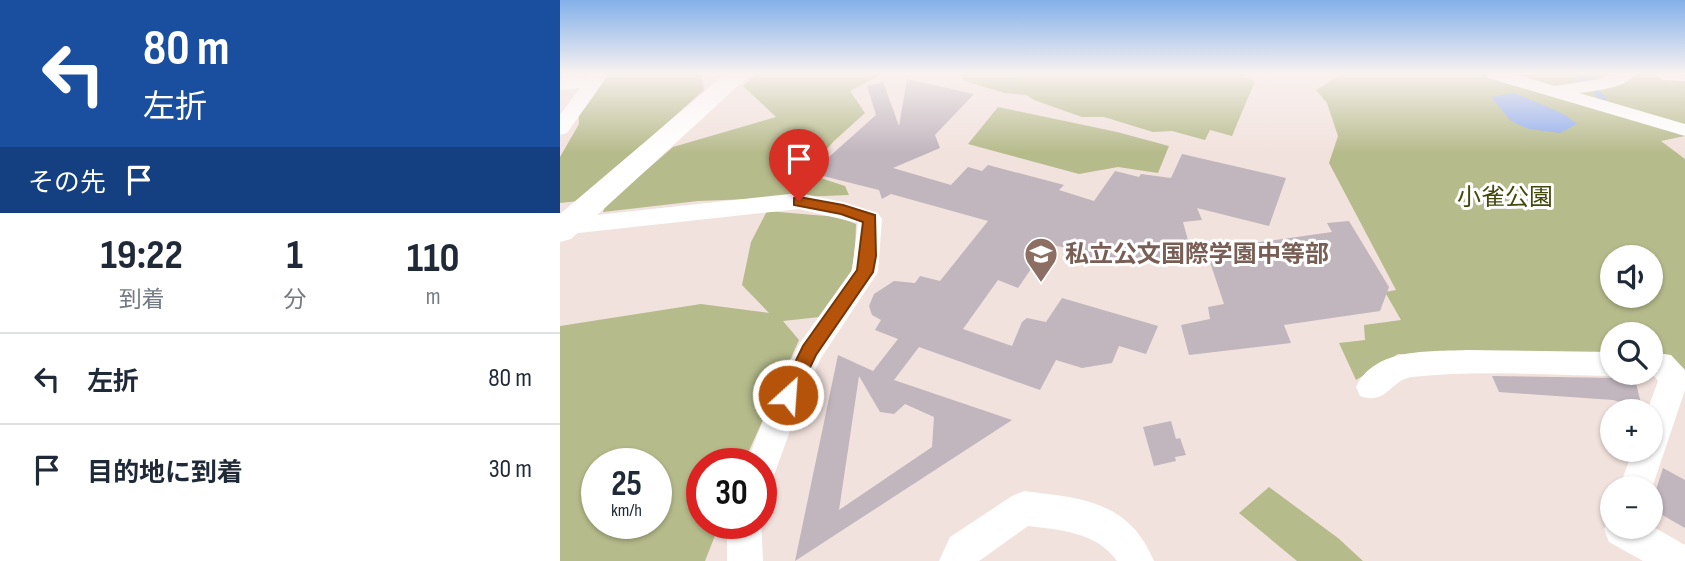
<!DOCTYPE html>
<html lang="ja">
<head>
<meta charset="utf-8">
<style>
  body { margin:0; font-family:"Sofia Sans Condensed","Noto Sans JP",sans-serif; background:#f2f2f3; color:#1f2937; height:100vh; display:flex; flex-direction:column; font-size:26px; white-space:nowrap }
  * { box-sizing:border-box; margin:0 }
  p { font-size:23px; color:#747a83 }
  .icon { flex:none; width:38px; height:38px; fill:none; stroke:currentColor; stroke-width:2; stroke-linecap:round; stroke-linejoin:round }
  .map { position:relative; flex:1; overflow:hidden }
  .panel { display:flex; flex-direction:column; background:#fff; width:560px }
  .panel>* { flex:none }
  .hud { background:#1a4fa0; color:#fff; overflow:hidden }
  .controls { position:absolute; left:1040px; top:245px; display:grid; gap:14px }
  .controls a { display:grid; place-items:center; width:63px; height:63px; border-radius:50%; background:#fff; box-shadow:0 2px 5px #0004; font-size:35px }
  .speed { position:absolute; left:21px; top:448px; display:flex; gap:14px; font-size:35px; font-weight:700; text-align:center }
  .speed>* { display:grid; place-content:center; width:91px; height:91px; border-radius:50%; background:#fff; box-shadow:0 2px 5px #0004; line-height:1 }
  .speed small { font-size:18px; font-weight:400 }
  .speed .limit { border:10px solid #d22; background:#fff; color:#111 }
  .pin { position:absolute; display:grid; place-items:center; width:60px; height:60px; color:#fff; margin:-72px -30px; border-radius:50% 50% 50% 0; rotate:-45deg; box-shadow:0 0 7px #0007 }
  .pin .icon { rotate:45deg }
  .me { position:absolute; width:77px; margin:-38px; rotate:26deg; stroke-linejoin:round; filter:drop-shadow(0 0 5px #0008) }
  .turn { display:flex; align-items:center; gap:24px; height:147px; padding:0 28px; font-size:32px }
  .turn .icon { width:91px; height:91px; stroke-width:2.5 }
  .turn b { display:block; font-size:49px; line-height:60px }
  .then { display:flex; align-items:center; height:66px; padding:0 28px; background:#0003; gap:14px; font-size:26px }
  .eta { display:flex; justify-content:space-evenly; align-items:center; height:119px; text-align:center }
  .eta b { font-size:42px; font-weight:700; line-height:49px }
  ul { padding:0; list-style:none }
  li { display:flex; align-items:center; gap:21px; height:91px; padding:0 28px; border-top:2px solid #e0e1e3 }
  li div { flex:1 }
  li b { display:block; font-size:26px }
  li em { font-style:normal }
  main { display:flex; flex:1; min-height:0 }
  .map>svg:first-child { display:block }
  .green { fill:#b6bb8b; fill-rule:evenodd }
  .water { fill:#8cabed }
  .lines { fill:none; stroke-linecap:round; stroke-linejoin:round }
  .stream { stroke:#8cabed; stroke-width:5 }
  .building { fill:#c1b5be; fill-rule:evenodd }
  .minor { fill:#fff; fill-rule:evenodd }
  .major { fill:#fff; fill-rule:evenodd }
  .route { fill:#b45309; stroke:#753606; stroke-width:2 }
  .labels { text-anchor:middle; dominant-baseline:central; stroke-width:6; stroke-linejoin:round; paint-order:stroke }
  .park-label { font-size:24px; fill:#44480b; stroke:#fff }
  .education-label { font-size:24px; font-weight:bold; fill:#785e54; stroke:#fff; text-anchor:start }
</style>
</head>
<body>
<main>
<section class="panel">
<div class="hud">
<div class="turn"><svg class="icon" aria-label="left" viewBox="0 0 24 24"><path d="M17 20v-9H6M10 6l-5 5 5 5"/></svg><div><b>80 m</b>左折</div></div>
<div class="then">その先<svg class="icon" aria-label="arrive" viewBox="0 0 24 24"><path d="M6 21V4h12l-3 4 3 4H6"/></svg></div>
</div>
<div class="eta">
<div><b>19:22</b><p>到着</p></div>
<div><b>1</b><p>分</p></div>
<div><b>110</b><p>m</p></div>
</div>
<ul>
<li><svg class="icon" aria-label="left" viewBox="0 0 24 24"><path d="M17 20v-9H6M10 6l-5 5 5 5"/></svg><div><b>左折</b></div><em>80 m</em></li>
<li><svg class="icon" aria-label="arrive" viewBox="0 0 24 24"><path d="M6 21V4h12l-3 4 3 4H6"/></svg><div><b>目的地に到着</b></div><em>30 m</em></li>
</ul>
</section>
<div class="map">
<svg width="1125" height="561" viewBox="0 0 1125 561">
  <rect width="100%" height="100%" fill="#f2e2dd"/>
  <path class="green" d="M45 74H141L144 90 19 201 0 203V157L19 124 18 102Z
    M196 74H322L290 91 305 113 274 141 245 173 285 186 289 195 138 201 43 212 45 206 113 147 216 117 183 86Z
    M401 74H686L684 77 695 81 672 136 650 130 645 140 612 131 593 132 544 117H522L474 100 466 95 445 93 404 81Z
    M781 74H1125V136L1101 141 1125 159V372L1090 365V334H1052V358L1035 354H838L796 380 779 343 805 340 804 325 841 320 825 292 836 290 769 163 778 136 767 103 756 90ZM1052 257H1090V296H1052Z
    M438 107 557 132 609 146 598 173 558 167 519 174 408 144Z
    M207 211 278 217 296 224C295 264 292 283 269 316L223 321 239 340 183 464H142V523H160L145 561H0V326L141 304 209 313 182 285 191 242ZM37 464H96V523H37Z
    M709 487 778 538 803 561H737L679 513Z"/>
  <path class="water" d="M955 93 1004 114 1017 124 1000 133 969 129 951 121 931 97Z"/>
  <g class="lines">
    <path class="stream" d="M1017 74 1044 99"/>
  </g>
  <path class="building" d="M347 79 414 94 375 135 380 148 333 168 391 185 408 167 422 171 428 165 504 185 499 190 534 201 555 171 579 177 581 174 611 178 622 154 726 178 709 226 637 208 642 220 623 222 632 255 521 266 519 251 488 244 458 288 438 280 403 329 452 346 462 322 467 318 486 322 502 298 598 326 586 354 559 346 552 363 522 368 496 360 480 390 359 347 334 380 452 420 235 561 278 355 313 371 338 339 315 330 321 320 312 315 309 306 314 294 334 281 355 283 360 276 380 281 428 221 331 194 322 199 319 190 251 173 316 115 307 86 323 82 339 126ZM299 376 320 412 334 414 345 404 374 417 372 447 279 510Z
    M789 221 829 287 820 311 724 325 731 343 629 355 621 325 650 319 648 307 664 304 649 259 690 253 686 244 772 232 767 223Z
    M932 376 1057 378 1076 383 1082 408 1053 400 939 392Z
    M611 421 616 439 620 438 626 455 615 457 616 461 594 466 583 427Z
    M1103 468 1125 480V528L1090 508Z"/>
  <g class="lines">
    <path class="minor" d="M30 74H49L7 133 0 135V115L20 88 0 90V78L29 77Z
      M926 74H955L995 86 1039 79 1051 74H1076C1063 89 1038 90 1019 93L1125 124V136L928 78Z
      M1094 74H1125V81L1103 80Z
      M239 193 283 202 318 213 322 219 318 272 261 358 243 395 213 478 201 483V464H186L213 395 240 343 292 270 298 223 239 209 0 235V219Z
      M906 350 1052 352V373H1062L1052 376C986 375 918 370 852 377 831 379 827 406 800 396L796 387C815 347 869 352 906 350Z
      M1090 352 1111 355 1125 370V390L1090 494V488H1059L1073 450H1090V411H1087L1098 381 1094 376 1080 373H1090Z
      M464 491C522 498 569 501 594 561H557C536 532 501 530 468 526L419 561H379L390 537 452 496Z
      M1052 514V527L1090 525 1125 545V561H1083L1049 542 1044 529Z
      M201 520 203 561H167V523H201Z"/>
    <path class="major" d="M165 74H191L11 239 0 242V214Z"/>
  </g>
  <linearGradient id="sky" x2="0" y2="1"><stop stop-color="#83b0ea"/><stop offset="0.48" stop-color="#f9f2f0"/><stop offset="1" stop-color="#f9f2f0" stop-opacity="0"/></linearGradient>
  <rect width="1125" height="153" fill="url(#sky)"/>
  <path class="route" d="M239 197 283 205 315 215 316 256 313 272 256 355 234 401 228 403 221 401 219 395 243 346 297 270 303 222 281 214 234 205V198Z"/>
  <defs>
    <symbol id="school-pin" viewBox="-11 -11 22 30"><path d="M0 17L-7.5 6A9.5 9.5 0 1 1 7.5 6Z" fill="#8d6e63" stroke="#fff"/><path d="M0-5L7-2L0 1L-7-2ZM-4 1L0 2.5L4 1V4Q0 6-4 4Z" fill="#fff"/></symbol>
  </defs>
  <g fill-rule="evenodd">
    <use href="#school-pin" x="462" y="235" width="38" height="52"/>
  </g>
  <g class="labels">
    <g class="park-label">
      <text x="945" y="197">小雀公園</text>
    </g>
    <g class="education-label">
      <text x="505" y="254">私立公文国際学園中等部</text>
    </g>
  </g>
</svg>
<div class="controls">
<a><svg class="icon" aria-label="sound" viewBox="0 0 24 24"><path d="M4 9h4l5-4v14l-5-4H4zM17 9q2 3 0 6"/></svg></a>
<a><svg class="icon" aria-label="search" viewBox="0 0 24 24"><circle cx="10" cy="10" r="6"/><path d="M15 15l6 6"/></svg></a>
<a>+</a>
<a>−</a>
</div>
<div class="speed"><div>25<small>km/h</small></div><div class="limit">30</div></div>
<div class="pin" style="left:239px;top:201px;background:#d93025"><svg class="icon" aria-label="arrive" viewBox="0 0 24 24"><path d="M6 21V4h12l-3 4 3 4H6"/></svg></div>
<svg class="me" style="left:228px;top:395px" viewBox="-20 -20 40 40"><circle r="17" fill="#b45309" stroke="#fff" stroke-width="3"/><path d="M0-11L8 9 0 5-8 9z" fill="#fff"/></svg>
</div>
</main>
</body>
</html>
